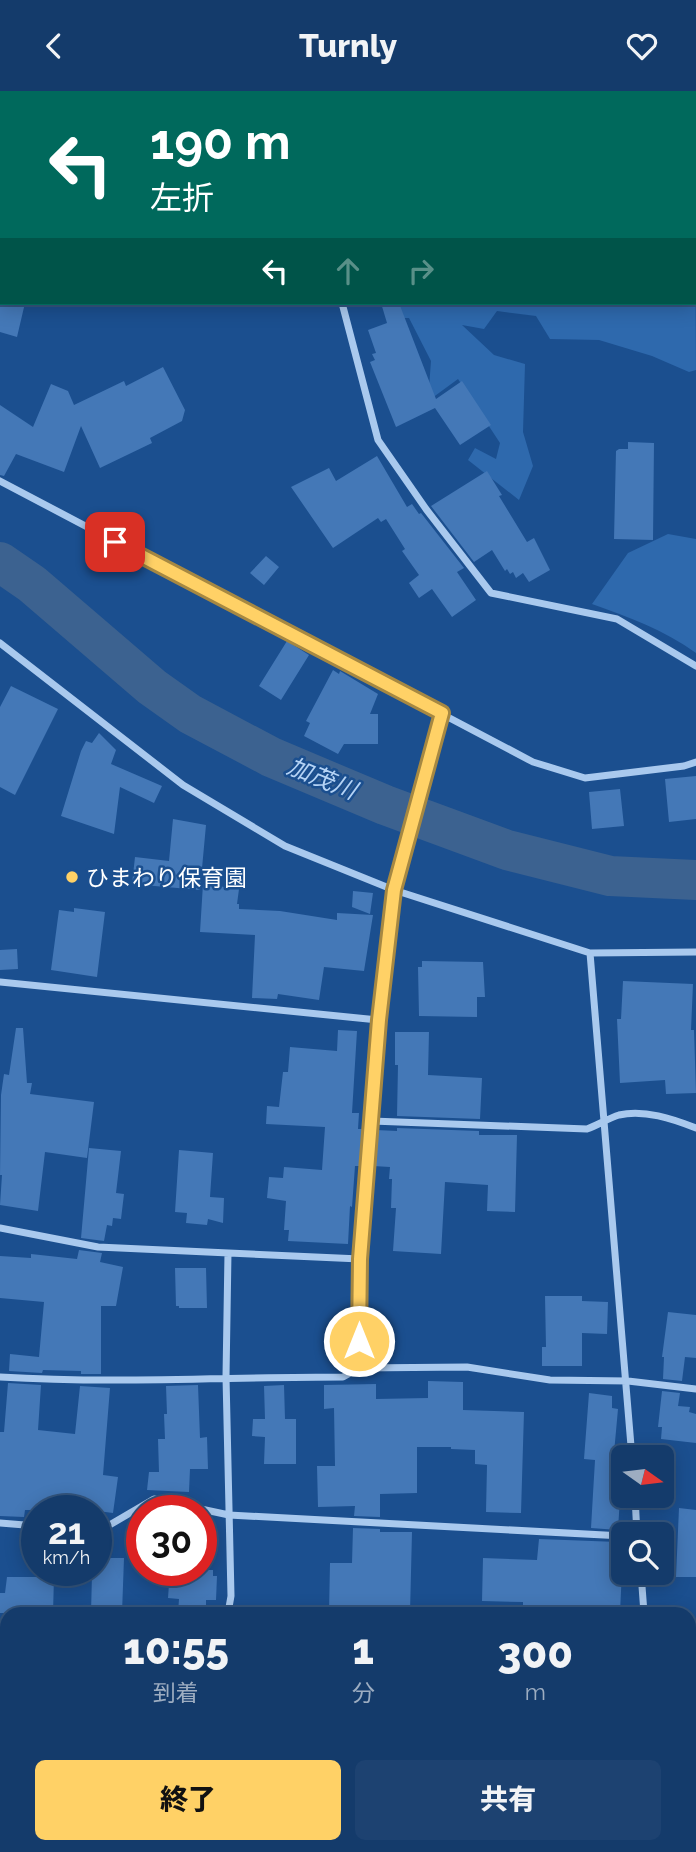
<!DOCTYPE html>
<html lang="ja">
<head>
<meta charset="utf-8">
<style>
  body { margin:0; font-family:Raleway,"Noto Sans JP",sans-serif; background:#1d4271; color:#f1f3f6; height:100vh; display:flex; flex-direction:column; font-size:26px; white-space:nowrap }
  * { box-sizing:border-box; margin:0 }
  p { font-size:23px; color:#9dadc1 }
  .icon { flex:none; width:38px; height:38px; fill:none; stroke:currentColor; stroke-width:2; stroke-linecap:round; stroke-linejoin:round }
  .map { position:relative; flex:1; overflow:hidden }
  .panel { position:absolute; left:0px; top:1516px; width:696px; height:247px; display:flex; flex-direction:column; background:#143b6b; border-radius:21px 21px 0 0; box-shadow:0 4px 18px #0003,0 0 0 2px #33557e }
  .panel>* { flex:none }
  .top-card { position:absolute; left:0px; top:0px; width:696px; height:214px; box-shadow:0 4px 18px #0003,0 0 0 2px #33557e; background:#00695c; color:#fff; overflow:hidden }
  .needle { width:46px; rotate:104deg }
  .tools { position:absolute; left:611px; top:1354px; display:grid; gap:14px }
  .tools a { display:grid; place-items:center; width:63px; height:63px; border-radius:10px; background:#143b6b; box-shadow:0 4px 18px #0003,0 0 0 2px #33557e; font-size:35px }
  .speed { position:absolute; left:21px; top:1404px; display:flex; gap:14px; font-size:35px; font-weight:700; text-align:center }
  .speed>* { display:grid; place-content:center; width:91px; height:91px; border-radius:50%; background:#143b6b; box-shadow:0 4px 18px #0003,0 0 0 2px #33557e; line-height:1 }
  .speed small { font-size:18px; font-weight:400 }
  .speed .limit { border:10px solid #d22; background:#fff; color:#111 }
  .pin { position:absolute; display:grid; place-items:center; width:60px; height:60px; color:#fff; margin:-30px; border-radius:14px; box-shadow:0 4px 10px #0006 }
  .me { position:absolute; width:77px; margin:-38px; rotate:0deg; stroke-linejoin:round; filter:drop-shadow(0 0 5px #0008) }
  .turn { display:flex; align-items:center; gap:24px; height:147px; padding:0 35px; font-size:32px }
  .turn .icon { width:91px; height:91px; stroke-width:2.5 }
  .turn b { display:block; font-size:49px; line-height:60px }
  .lanes { display:flex; align-items:center; height:66px; padding:0 35px; background:#0003; justify-content:center; gap:35px; direction:ltr }
  .lanes .off { opacity:.35 }
  .eta { display:flex; justify-content:space-evenly; align-items:center; height:119px; text-align:center }
  .eta b { font-size:42px; font-weight:800; line-height:49px }
  .primary-button { display:flex; gap:14px; margin-top:auto; padding:14px 35px }
  .primary-button a { flex:1; height:80px; border-radius:10px; background:#ffd166; color:#111; font-size:28px; font-weight:800; line-height:80px; text-align:center }
  .primary-button a+a { background:#1d4271; color:#f1f3f6 }
  header { display:flex; justify-content:space-between; align-items:center; height:91px; padding:0 35px; background:#143b6b; font-size:32px; font-weight:800 }
  .map>svg:first-child { display:block }
  .green { fill:#2e69ad }
  .lines { fill:none; stroke-linecap:round; stroke-linejoin:round }
  .river { stroke:#3c6290; stroke-width:40 }
  .building { fill:#4478b7 }
  .street { stroke:#a9c9ee; stroke-width:7 }
  .secondary { stroke:#d6e6fa; stroke-width:14 }
  .route-casing { stroke:#a68842; stroke-width:18 }
  .route { stroke:#ffd166; stroke-width:12 }
  .poi-dot { fill:#ffd166; stroke:#1b4f8f; stroke-width:2.5 }
  .labels { text-anchor:middle; dominant-baseline:central; stroke-width:5; stroke-linejoin:round; paint-order:stroke }
  .poi-label { font-size:23px; fill:#fff; stroke:#1b4f8f; text-anchor:start }
  .water-label { font-size:24px; font-style:italic; fill:#b5d3f5; stroke:#1b4f8f }
</style>
</head>
<body>
<header><svg class="icon" aria-label="back" viewBox="0 0 24 24"><path d="M15 5l-7 7 7 7"/></svg>Turnly<svg class="icon" aria-label="heart" viewBox="0 0 24 24"><path d="M12 20l-8-8c-3-5 5-10 8-4 3-6 11-1 8 4z"/></svg></header>
<div class="map">
<svg width="696" height="1761" viewBox="0 0 696 1761">
  <rect width="100%" height="100%" fill="#1b4f8f"/>
  <path class="green" d="M695 114 696 279 689 281 652 265 599 249 550 248 536 225 497 220 484 238 462 234 494 264 525 273 523 341 533 375 519 409 468 369 475 357 496 368 500 352 458 288 428 310 431 270 409 227H390L393 212H695Z
    M668 443 696 448V562C664 539 629 526 592 513L628 462Z"/>
  <g class="lines">
    <path class="river" d="M0 471 32 493 152 596 190 623 271 666 385 714 507 759 610 785 696 789"/>
  </g>
  <path class="building" d="M0 212H25L17 246 0 241Z
    M381 212H399L436 308 462 290 491 334 460 354 435 317 396 336 370 271 375 269 372 263 376 262 368 239 387 232Z
    M163 276 185 319 182 330 150 347 152 352 100 377 81 335 64 381 16 363 4 385 0 384V314L33 336 51 293 68 300 74 314 124 290 126 295Z
    M628 351 654 352 653 449 614 448 616 360 619 358H628Z
    M377 365 407 416 412 413 419 423 421 422 464 477 457 481 476 509 452 526 432 498 419 507 409 492 419 484 402 460 405 458 386 428 381 431 378 427 333 457 291 396 329 377 336 390Z
    M487 380 502 404 499 405 527 451 534 447 550 479 529 491 523 482 516 487 513 481 510 483 507 478 505 480 492 459 474 471 431 415Z
    M266 465 279 476 264 494 250 482Z
    M287 550 309 564 281 609 259 595Z
    M333 579 339 583 340 580 378 603 370 623H378V653H344L338 663 304 645 310 632 306 630Z
    M11 595 58 618 15 704 0 696V616Z
    M99 642 116 659 111 673 162 695 154 712 120 696 114 743 61 725 81 660 86 650 92 652Z
    M696 685V728L669 731 665 688Z
    M620 698 624 735 592 738 589 701Z
    M173 728 206 734 200 799 132 793 135 766 169 770Z
    M203 793 239 798 237 813H239V818L280 820 337 829V822L373 824 364 880 324 876 319 909 278 903 277 908 252 907 255 844 200 841Z
    M353 800 373 802 370 823 352 816Z
    M74 817 105 821 97 886 51 879 59 819 74 821Z
    M17 858 18 878 0 879V859Z
    M422 870 483 871 485 906H477V926L419 925 418 876H422Z
    M623 890 693 893 691 939H694L696 1002 666 1003 665 989 620 992 617 928H621Z
    M16 937H23L27 992H32L30 1003 94 1011 87 1067 45 1061 38 1120 0 1114 2 1084H0L1 1004 4 983 9 984Z
    M338 939 357 940 352 1022H359L358 1038H364L361 1075H355L352 1116 350 1115 348 1153 288 1150 289 1139H284L286 1110 267 1107 269 1086 283 1087 284 1076 322 1079 325 1036 266 1033 267 1015 279 1016 283 981H288L290 956 337 960Z
    M395 941H429L428 984 482 987 480 1028 397 1025 398 974H395Z
    M397 1037 479 1040V1044H517L515 1121 487 1120 488 1094 445 1091 441 1163 393 1160 396 1117H391L392 1088H389L390 1076 373 1075 376 1039 397 1040Z
    M89 1057 121 1060 116 1102 124 1103 121 1128 113 1127 112 1135 107 1134 104 1150 81 1147Z
    M179 1059 213 1062 210 1106 224 1107 223 1132 208 1128 207 1134 186 1132 187 1122 175 1121Z
    M79 1159 102 1162 100 1171 123 1176 116 1215H101V1283H81V1280L43 1279 42 1282 9 1280 10 1263 39 1266 44 1211 0 1207V1165L31 1167V1163L77 1168Z
    M175 1177H206L207 1217H179V1215H176Z
    M545 1205H582V1210L608 1211 607 1243 582 1242V1275H542V1256H546Z
    M668 1221 696 1224V1267L685 1266 682 1290 663 1288 664 1266H662Z
    M428 1290 463 1291V1319L524 1321 521 1422 486 1421 487 1374 475 1373V1359L451 1358V1356H417V1402L380 1403V1426L354 1425 355 1415 318 1416 317 1375H335L334 1317 324 1318V1294L376 1293V1308L428 1307Z
    M8 1292 41 1294 38 1339 75 1343 80 1295 110 1297 103 1384 118 1386 113 1422 59 1415V1419H25L24 1426 0 1425V1341H4Z
    M198 1294 200 1347 207 1346 208 1378H190L189 1401 147 1399 149 1381H159L158 1348H165L164 1323H167L166 1295Z
    M284 1294 285 1328H296V1373H264L265 1346 252 1345 253 1328H265L264 1295Z
    M662 1300 680 1302 678 1315 690 1316 689 1321 696 1323V1352L661 1348 662 1336H658Z
    M589 1302 612 1305V1317L618 1318 613 1373 622 1374 618 1439 591 1437 595 1369 584 1368Z
    M679 1417 696 1419V1486H676Z
    M353 1437 380 1438V1441H412L410 1522H329L330 1472H352Z
    M539 1448 618 1451 617 1456 623 1457 620 1522H603V1517L564 1514V1522H523V1511L482 1510 483 1467 537 1469Z
    M96 1467H124L122 1522H91L92 1483 96 1484Z
    M170 1479H213V1485H217L216 1509H206V1522H178L179 1508 168 1507Z
    M7 1486H54L53 1522H0V1502H5Z"/>
  <g class="lines">
    <path class="street" d="M361 2V0
      M695 57 696 58
      M342 212 378 349 426 418 491 502 617 528 696 575
      M0 390 533 671 585 687 684 675 696 671
      M0 552 183 694 285 755 394 799 590 862 696 861
      M590 862 632 1367
      M0 891 378 929
      M372 1030 587 1038C598 1034 609 1027 619 1024 644 1018 673 1028 696 1037
      M0 1137 98 1156 360 1168
      M359 1277 360 1168 378 929 394 799 442 622
      M0 1286C114 1293 229 1286 343 1286L359 1277 467 1276 550 1289 628 1290 696 1298
      M635 1405 637 1444
      M0 1432 37 1435
      M96 1438 101 1439 154 1408 229 1424 623 1445
      M641 1482 644 1522
      M228 1522 231 1505 226 1286 228 1162
      M185 1761 186 1755
      M334 1761V1755
      M648 1761 649 1755"/>
    <path class="secondary" d="M0 1660 7 1661
      M690 1694H696"/>
  </g>
  <g class="lines">
    <defs>
      <path id="route" d="M115 451 442 622 394 799 379 929 360 1168 359 1250"/>
    </defs>
    <use href="#route" class="route-casing"/>
    <use href="#route" class="route"/>
  </g>
  <circle class="poi-dot" cx="72" cy="786" r="7"/>
  <g class="labels">
    <g class="poi-label">
      <text x="86" y="786">ひまわり保育園</text>
    </g>
    <g class="water-label">
      <text transform="translate(322 687) rotate(22)">加茂川</text>
    </g>
  </g>
</svg>
<div class="tools">
<a><svg class="needle" viewBox="-14 -14 28 28"><path d="M0-13l5 13h-10z" fill="#e53935"/><path d="M0 13l5-13h-10z" fill="#9dadc1"/></svg></a>
<a><svg class="icon" aria-label="search" viewBox="0 0 24 24"><circle cx="10" cy="10" r="6"/><path d="M15 15l6 6"/></svg></a>
</div>
<div class="speed"><div>21<small>km/h</small></div><div class="limit">30</div></div>
<div class="pin" style="left:115px;top:451px;background:#d93025"><svg class="icon" aria-label="arrive" viewBox="0 0 24 24"><path d="M6 21V4h12l-3 4 3 4H6"/></svg></div>
<svg class="me" style="left:359px;top:1250px" viewBox="-20 -20 40 40"><circle r="17" fill="#ffd166" stroke="#fff" stroke-width="3"/><path d="M0-11L8 9 0 5-8 9z" fill="#fff"/></svg>
<div class="top-card">
<div class="turn"><svg class="icon" aria-label="left" viewBox="0 0 24 24"><path d="M17 20v-9H6M10 6l-5 5 5 5"/></svg><div><b>190 m</b>左折</div></div>
<div class="lanes"><svg class="icon" aria-label="left" viewBox="0 0 24 24"><path d="M17 20v-9H6M10 6l-5 5 5 5"/></svg><svg class="icon off" aria-label="ahead" viewBox="0 0 24 24"><path d="M12 20V5M6 11l6-6 6 6"/></svg><svg class="icon off" aria-label="right" viewBox="0 0 24 24"><path d="M7 20v-9h11M14 6l5 5-5 5"/></svg></div>
</div>
<section class="panel">
<div class="eta">
<div><b>10:55</b><p>到着</p></div>
<div><b>1</b><p>分</p></div>
<div><b>300</b><p>m</p></div>
</div>
<div class="primary-button"><a>終了</a><a>共有</a></div>
</section>
</div>
</body>
</html>
